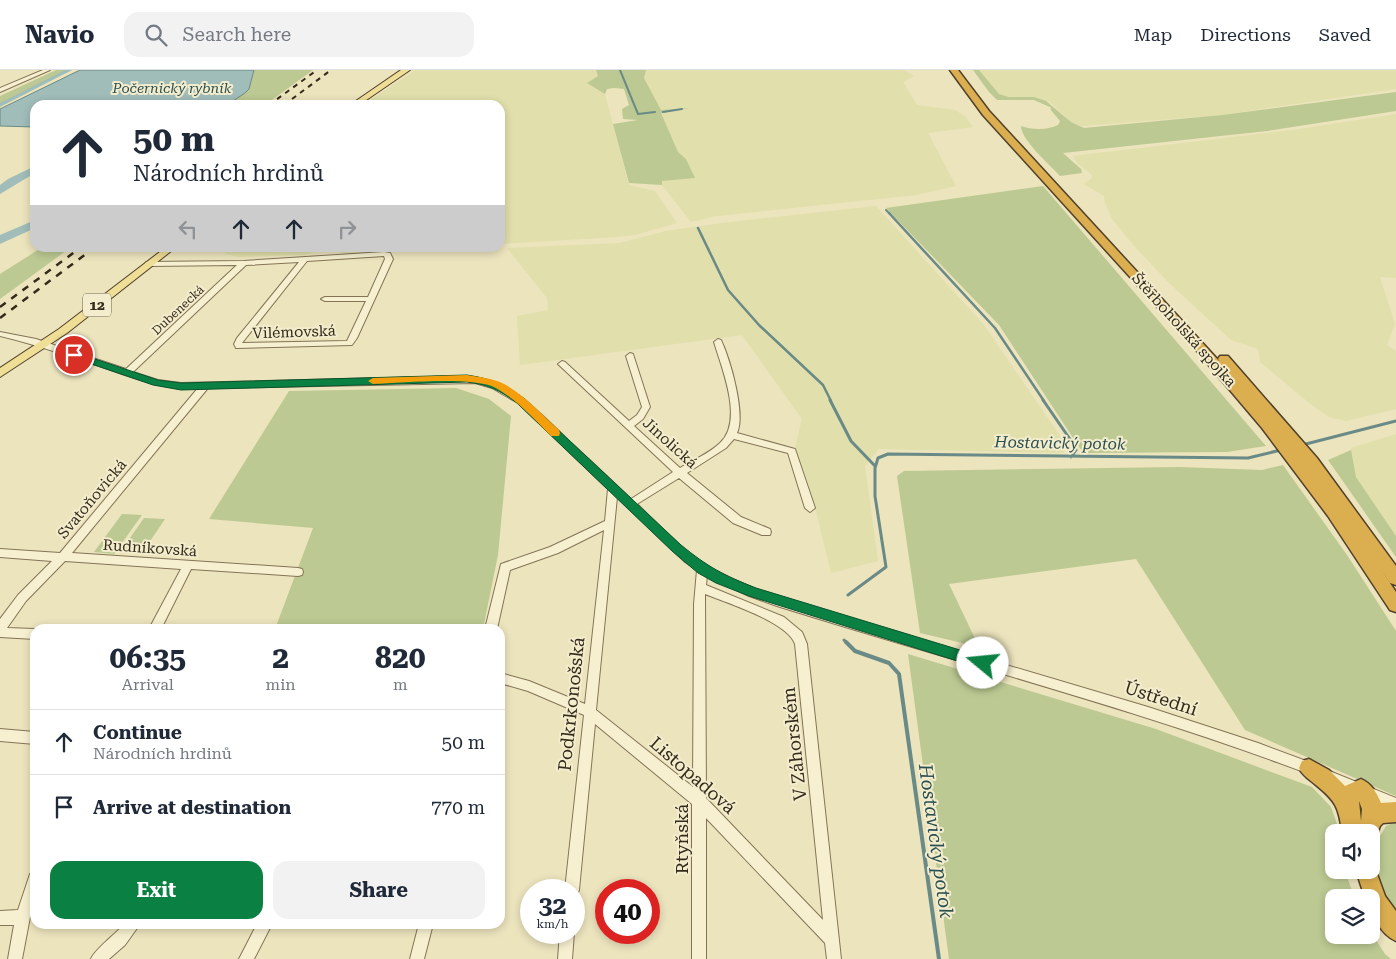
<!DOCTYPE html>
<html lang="en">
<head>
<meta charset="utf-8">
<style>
  body { margin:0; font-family:"Roboto Serif",serif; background:#f2f2f3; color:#1f2937; height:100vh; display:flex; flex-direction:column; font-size:19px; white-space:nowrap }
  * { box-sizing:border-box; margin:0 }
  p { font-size:16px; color:#747a83 }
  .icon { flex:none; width:28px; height:28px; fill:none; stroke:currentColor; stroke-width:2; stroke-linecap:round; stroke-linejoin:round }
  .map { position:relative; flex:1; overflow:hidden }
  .panel { position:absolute; left:30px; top:554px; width:475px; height:305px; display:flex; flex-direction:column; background:#fff; border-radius:15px; box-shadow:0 2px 8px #0003 }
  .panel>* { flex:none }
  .hud { position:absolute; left:30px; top:30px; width:475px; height:152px; border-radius:15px; box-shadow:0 2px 8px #0003; background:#fff; color:#1f2937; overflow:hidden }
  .controls { position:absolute; left:1325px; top:754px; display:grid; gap:10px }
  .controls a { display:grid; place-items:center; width:55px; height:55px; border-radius:10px; background:#fff; box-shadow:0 2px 8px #0003; font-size:25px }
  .speed { position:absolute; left:520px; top:809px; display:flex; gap:10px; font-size:25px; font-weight:700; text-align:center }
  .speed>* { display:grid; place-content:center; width:65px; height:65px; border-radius:50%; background:#fff; box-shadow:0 2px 8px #0003; line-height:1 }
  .speed small { font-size:12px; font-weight:400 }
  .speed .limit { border:8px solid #d22; background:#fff; color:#111 }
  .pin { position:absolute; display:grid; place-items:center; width:42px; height:42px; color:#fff; margin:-21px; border:2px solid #fff; border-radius:50%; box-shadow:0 1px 5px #0007 }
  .me { position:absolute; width:55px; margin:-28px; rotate:287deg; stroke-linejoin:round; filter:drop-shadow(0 0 4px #0008) }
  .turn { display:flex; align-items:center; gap:18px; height:105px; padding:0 20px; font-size:22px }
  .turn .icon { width:65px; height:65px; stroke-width:2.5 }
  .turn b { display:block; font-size:35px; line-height:42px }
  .lanes { display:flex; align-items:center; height:48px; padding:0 20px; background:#0003; justify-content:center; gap:25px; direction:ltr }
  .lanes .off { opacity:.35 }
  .eta { display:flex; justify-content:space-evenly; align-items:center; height:85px; text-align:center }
  .eta b { font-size:30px; font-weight:700; line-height:35px }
  .button { display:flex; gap:10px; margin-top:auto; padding:10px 20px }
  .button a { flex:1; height:58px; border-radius:15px; background:#0b8043; color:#fff; font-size:20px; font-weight:700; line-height:58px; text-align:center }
  .button a+a { background:#f2f2f3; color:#1f2937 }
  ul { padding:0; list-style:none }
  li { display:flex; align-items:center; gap:15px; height:65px; padding:0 20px; border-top:1px solid #e0e1e3 }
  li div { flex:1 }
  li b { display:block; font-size:19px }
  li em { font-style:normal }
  header { display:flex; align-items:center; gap:30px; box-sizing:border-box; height:70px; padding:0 25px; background:#fff; border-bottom:1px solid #e0e1e3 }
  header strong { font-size:24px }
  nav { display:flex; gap:28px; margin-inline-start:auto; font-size:18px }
  .search { width:350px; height:45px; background:#f2f2f3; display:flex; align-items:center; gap:12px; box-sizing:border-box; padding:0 18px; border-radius:15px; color:#747a83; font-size:19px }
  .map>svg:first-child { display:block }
  .farmland { fill:#e1dfab }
  .green { fill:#bcc992 }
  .water { fill:#a1bdb9; stroke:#698a86 }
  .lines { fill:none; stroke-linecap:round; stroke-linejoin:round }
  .stream-far3 { stroke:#698a86; stroke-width:2 }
  .stream-far2 { stroke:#698a86; stroke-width:2.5 }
  .stream-far1 { stroke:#698a86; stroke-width:3 }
  .stream { stroke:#698a86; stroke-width:4 }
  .canal { fill:#a1bdb9; fill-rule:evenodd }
  .river { fill:#a1bdb9; fill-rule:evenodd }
  .minor-casing { stroke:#837457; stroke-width:2 }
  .major-casing { stroke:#51412c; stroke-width:2 }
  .highway-casing { stroke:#51412c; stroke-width:3 }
  .minor { fill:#f7f0d0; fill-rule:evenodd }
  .major { fill:#efde95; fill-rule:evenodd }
  .highway { fill:#dbae4f; fill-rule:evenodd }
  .rail-far1 { stroke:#332a1b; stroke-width:2; stroke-dasharray:5 5; stroke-linecap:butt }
  .rail { stroke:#332a1b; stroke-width:2.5; stroke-dasharray:7 7; stroke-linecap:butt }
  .route { fill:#0b8043; stroke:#07532c }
  .slow { fill:#f59e0b }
  .labels { text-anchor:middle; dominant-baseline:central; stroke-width:4; stroke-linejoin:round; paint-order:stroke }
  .far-street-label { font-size:12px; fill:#332a1b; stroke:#f4edcd }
  .far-water-label { font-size:14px; font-style:italic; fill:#2b5052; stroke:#f4edcd }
  .shield { fill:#f4edcd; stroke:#6d6450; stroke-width:1 }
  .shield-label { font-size:14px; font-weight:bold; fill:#332a1b }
  .street-label { font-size:15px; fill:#332a1b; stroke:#f4edcd }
  .water-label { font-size:16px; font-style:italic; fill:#2b5052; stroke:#f4edcd }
  .near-street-label { font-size:18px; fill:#332a1b; stroke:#f4edcd }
  .near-water-label { font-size:19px; font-style:italic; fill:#2b5052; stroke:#f4edcd }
</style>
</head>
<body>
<header>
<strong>Navio</strong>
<div class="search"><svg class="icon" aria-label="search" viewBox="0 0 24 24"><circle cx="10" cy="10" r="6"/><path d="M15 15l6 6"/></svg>Search here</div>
<nav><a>Map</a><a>Directions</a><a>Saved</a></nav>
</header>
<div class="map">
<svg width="1396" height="889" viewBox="0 0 1396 889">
  <rect width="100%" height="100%" fill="#ece4bd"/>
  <path class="farmland" d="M415 0H596L598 6 587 13 605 24 629 115 655 121 677 153 635 165 617 167 500 174V35H363Z
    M646 0H904L914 6 903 12 917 35 955 40 966 47 973 57 928 63 956 116 916 125 717 146 691 152 662 115 661 111 694 108 686 89 678 82 662 46 661 42 678 39 661 41 644 8Z
    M979 0H1396V19L1222 45 1082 56 1071 52 1051 33 1034 27H1009L999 24Z
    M1396 44V208L1380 207 1395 254 1387 275 1396 281V339L1346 351 1329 347 1309 333 1260 292 1258 279 1231 270 1168 212 1136 178 1112 149 1105 133 1104 126 1084 114 1092 108V105L1077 93 1073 86 1299 59Z
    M876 136 984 255 1065 373 1064 383 879 379 865 396 878 491 831 503 817 445 795 377 802 349 742 265 520 295 517 246 548 240 547 228 507 178 620 173 666 161 722 153Z
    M221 178H468L380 181 346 184 328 178 305 185 238 187 226 184Z
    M1396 364V466L1356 407 1351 384V378Z"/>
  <path class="green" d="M56 0H72L0 34V26Z
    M254 0H313L265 35H227L245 23 251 13Z
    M596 0H646L644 8 661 40 690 38 661 43 678 82 686 89 695 108 662 111V115L629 113 613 54 638 50 623 49 622 39 629 35 624 19 614 18 607 19 605 24 587 13 598 6Z
    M973 0H979L999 24 1009 27H1034L1046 31 1071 52 1084 58 1222 45 1396 22V41L1267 61 1063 83 1081 99 1082 103 1060 106C1050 95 1021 70 1021 56 1032 60 1048 60 1058 55L1060 51 1050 39 1052 38 1034 30H997L989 22Z
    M1052 112H1055L1227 298 1278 356Z
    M1043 116 1266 376 1227 382 1083 383 999 255 886 138Z
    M41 178H70L0 229V204Z
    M456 318 489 329 511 346 498 485 483 559H275L313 458 209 449 289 321Z
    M1351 380 1356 407 1396 466V487L1328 390Z
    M1283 395 1347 485 1396 561V726L1245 660 1136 489 949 514 979 577 920 563 897 406 904 401 1179 397 1262 400Z
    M122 444 142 445 114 484 94 482Z
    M144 448 165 449 142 483 120 482Z
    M908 584 1156 659 1312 717 1331 737 1340 762H1334V800H1345L1354 827 1334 828V865H1371V862L1385 884 1391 889H949Z
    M1393 753H1396V850L1383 830 1372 797 1375 764 1380 766 1386 756Z"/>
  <path class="water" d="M80 0H254L249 19 245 23 227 35H35V57L0 56V39Z"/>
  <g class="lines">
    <path class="stream-far3" d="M620 0 638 44 655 42
      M663 42 682 39
      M886 140 890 144"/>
    <path class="stream-far2" d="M889 143 995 258 1044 331
      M698 158 728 220 759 255 823 315 831 331"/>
    <path class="stream-far1" d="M830 330 851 371 875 396
      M1043 330 1074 375 1076 380 1071 387
      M1302 375 1396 351
      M848 525 886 497 875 426V398L878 388 888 384 1248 388 1281 380
      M844 570 848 574"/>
    <path class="stream" d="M846 572 855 581 889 593 899 604 939 889"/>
    <path class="canal" d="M65 0H72L0 37V33Z"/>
    <path class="river" d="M35 96V103L0 124V115L8 109Z
      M35 150V158L0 174V165Z"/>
    <defs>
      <path id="minor" d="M43 0H50L0 22V18Z
        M384 182 390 183 393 189 357 268 352 275 236 278 234 274 237 268 299 192 246 195 133 302 158 310 181 313 467 306C511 310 539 342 569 371 590 390 610 409 631 429L673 402 558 294 562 291 565 292 629 351 637 345 642 337 626 286 630 283 633 284 650 337 643 349 634 356 680 398C693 390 710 383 720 373 744 351 722 299 714 272L718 269 721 270C730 289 746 344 737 363L795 379 815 438 810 442 805 438 788 383 734 369 726 378 687 403 741 447 770 459 771 462 770 465H762L733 453 679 408 637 434C656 452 674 472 694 487 719 505 748 516 777 527L1148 637 1258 673 1317 695 1318 699 1317 703 1312 705C1137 639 955 592 777 536L749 526 707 506 706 515 784 547 802 562 807 574 841 889H827L825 873 706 748V889H692V734L595 654 579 820 577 825 574 826V820H565L584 645 528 621 500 613V603L529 611 585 634 604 460 558 483 510 500 497 559H485L501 494 550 477 605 451 608 419 518 333 492 318 475 313 208 318 72 483 298 498 302 499 303 502 302 505 298 506 191 499 161 559H149L181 499 65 491 26 531 7 558 35 559V569L0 567V549L18 525 52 491 0 487V479L60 483 198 318C161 319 137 309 102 297 68 286 35 274 0 266V262L36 269 126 299 237 195 149 196 145 194 146 192 244 191ZM384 186 385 189 368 227H325L321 229 325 231H366L347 271 242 273 307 191ZM617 427 685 492 697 500 694 534 693 717 596 640ZM705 524C727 533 788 552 795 574L823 850 706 728Z
        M0 659 35 662V674L0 671Z
        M1327 700 1396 728V742L1322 710 1321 706 1322 702Z
        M35 802V831L30 847 22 889H8L14 855H0V841L18 840 30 804Z
        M124 854H140L125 875 109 889H91C95 879 116 864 124 854Z
        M257 854H272L254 889H239Z
        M419 854H433L424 889H410Z
        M574 861V862L572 889H558L560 862H574Z"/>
      <path id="major" d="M401 0H410L359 35H350Z
        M165 178H175L67 263 0 307V298L59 259Z"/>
      <path id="highway" d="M950 0H958L989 41 1220 292 1218 289 1220 286H1228L1317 388 1396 496V515L1390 513 1373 488 1396 522V542L1390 540 1328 446 1262 358 1190 273 983 45Z
        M1309 689 1329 700 1345 716 1361 709C1372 714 1376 722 1381 733L1396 732V752L1383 753 1380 756 1375 769 1371 771V762H1342C1339 738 1336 731 1316 715 1309 709 1303 706 1299 698L1302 691ZM1359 731 1362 739 1361 751Z
        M1371 792 1373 793 1385 826 1396 841V871C1380 864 1371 844 1371 828H1365L1356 800H1371Z"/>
    </defs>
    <use href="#minor" class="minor-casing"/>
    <use href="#major" class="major-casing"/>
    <use href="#highway" class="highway-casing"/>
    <use href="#minor" class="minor"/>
    <use href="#major" class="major"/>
    <use href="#highway" class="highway"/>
    <path class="rail-far1" d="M269 35 317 0
      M284 35 331 0"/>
    <path class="rail" d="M0 237 80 178
      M0 248 94 178"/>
  </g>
  <path class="route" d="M74 282 158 310 181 313 467 305C492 309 504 314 525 329L681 475C708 497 723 505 756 518L983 587 988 589 990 593 988 597 983 599 749 526 716 513 698 503 672 481 517 333C499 320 490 315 467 312L181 320 153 315 71 287 70 285Z"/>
  <path class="slow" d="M467 305C479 307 491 308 502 313 523 323 541 344 559 360L560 363 559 366H551C534 349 517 330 496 318 474 306 401 313 373 314L368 311 373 308Z"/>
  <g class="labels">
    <g class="far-street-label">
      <text transform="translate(178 240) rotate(-43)">Dubenecká</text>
    </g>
    <g class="far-water-label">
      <text x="172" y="18">Počernický rybník</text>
    </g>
    <rect class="shield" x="83" y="223.5" width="28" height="23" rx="4"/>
    <g class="shield-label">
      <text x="97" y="235">12</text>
    </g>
    <g class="street-label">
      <text transform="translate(1184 260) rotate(48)">Štěrboholská spojka</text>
      <text transform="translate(294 262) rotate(-2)">Vilémovská</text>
      <text transform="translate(670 373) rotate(42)">Jinolická</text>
      <text transform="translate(92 429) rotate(-50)">Svatoňovická</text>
      <text transform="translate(150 478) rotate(4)">Rudníkovská</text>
    </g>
    <g class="water-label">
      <text transform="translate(1060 373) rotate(1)">Hostavický potok</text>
    </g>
    <g class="near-street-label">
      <text transform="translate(1161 628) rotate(18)">Ústřední</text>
      <text transform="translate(571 634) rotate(-84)">Podkrkonošská</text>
      <text transform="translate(794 674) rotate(-96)">V Záhorském</text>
      <text transform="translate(693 705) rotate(41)">Listopadová</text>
      <text transform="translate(681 769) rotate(-90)">Rtyňská</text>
    </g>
    <g class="near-water-label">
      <text transform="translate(936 771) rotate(82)">Hostavický potok</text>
    </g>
  </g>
</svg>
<div class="controls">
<a><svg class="icon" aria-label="sound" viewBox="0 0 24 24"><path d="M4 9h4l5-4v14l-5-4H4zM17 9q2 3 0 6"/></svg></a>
<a><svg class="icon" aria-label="layers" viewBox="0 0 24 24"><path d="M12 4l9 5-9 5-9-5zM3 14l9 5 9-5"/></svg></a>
</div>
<div class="speed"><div>32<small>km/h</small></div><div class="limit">40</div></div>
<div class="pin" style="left:74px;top:285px;background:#d93025"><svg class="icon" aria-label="arrive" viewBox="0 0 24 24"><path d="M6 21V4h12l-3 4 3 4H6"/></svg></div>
<svg class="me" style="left:983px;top:593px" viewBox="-20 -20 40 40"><circle r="19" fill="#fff"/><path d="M0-13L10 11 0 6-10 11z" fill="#0b8043"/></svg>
<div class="hud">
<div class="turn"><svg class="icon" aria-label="ahead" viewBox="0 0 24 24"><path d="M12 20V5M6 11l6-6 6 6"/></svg><div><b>50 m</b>Národních hrdinů</div></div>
<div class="lanes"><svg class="icon off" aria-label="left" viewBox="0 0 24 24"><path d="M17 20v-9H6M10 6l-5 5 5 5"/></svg><svg class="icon" aria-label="ahead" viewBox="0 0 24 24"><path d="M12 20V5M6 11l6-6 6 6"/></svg><svg class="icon" aria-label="ahead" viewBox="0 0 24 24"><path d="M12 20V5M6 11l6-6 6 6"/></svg><svg class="icon off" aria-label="right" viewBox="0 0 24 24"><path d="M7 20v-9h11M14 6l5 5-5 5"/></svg></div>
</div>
<section class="panel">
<div class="eta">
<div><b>06:35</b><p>Arrival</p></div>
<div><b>2</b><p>min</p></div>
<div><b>820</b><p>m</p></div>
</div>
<ul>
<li><svg class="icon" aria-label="ahead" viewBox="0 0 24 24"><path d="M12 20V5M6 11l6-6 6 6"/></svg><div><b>Continue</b><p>Národních hrdinů</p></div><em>50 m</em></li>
<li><svg class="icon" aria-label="arrive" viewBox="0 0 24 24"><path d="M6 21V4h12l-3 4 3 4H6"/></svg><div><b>Arrive at destination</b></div><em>770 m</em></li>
</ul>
<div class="button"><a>Exit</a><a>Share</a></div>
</section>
</div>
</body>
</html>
